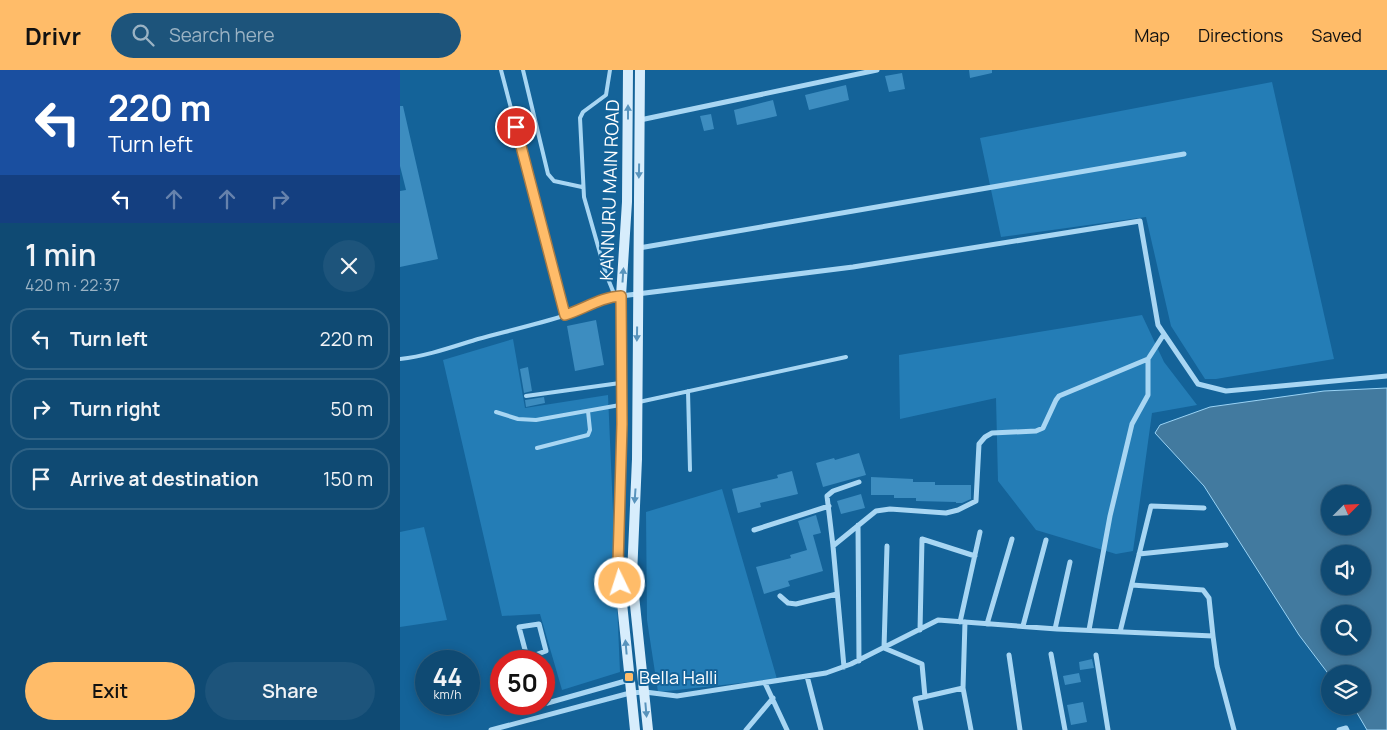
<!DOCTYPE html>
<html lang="en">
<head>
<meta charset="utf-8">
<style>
  body { margin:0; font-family:Manrope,sans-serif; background:#1d547b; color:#f1f3f6; height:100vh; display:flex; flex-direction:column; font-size:19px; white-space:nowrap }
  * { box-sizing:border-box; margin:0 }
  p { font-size:16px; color:#9bb3c4 }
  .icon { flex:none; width:28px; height:28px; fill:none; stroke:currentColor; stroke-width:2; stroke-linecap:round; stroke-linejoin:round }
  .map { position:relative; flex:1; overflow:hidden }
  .panel { display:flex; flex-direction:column; background:#0f4a73; width:400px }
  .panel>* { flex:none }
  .hud { background:#1a4fa0; color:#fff; overflow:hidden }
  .needle { width:32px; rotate:66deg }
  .tools { position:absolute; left:921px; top:415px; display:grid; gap:10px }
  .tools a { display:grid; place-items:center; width:50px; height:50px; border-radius:50%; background:#0f4a73; box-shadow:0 2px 12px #0003,0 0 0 1px #2f6285; font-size:25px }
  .speed { position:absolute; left:15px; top:580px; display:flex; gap:10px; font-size:25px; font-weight:700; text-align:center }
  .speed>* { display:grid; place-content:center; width:65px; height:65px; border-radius:50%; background:#0f4a73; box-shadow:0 2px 12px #0003,0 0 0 1px #2f6285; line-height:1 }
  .speed small { font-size:12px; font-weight:400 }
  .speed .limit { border:8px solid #d22; background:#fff; color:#111 }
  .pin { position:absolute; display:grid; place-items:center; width:42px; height:42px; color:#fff; margin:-21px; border:2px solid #fff; border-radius:50%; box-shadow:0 1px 5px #0007 }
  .me { position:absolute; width:55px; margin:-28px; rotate:356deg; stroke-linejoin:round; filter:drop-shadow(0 0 4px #0008) }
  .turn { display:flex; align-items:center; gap:18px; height:105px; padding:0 25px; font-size:22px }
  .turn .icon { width:65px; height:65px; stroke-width:2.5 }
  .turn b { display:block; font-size:35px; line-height:42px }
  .lanes { display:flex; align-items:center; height:48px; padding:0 25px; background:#0003; justify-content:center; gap:25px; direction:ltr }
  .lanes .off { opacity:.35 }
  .round { display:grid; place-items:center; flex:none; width:52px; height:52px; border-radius:26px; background:#1d547b }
  .summary { display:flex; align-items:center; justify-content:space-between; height:85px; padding:0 25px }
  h1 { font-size:30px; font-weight:600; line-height:38px }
  .primary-button { display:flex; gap:10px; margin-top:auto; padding:10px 25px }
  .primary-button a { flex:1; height:58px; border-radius:30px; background:#ffbc69; color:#111; font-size:20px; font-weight:600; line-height:58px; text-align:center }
  .primary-button a+a { background:#1d547b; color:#f1f3f6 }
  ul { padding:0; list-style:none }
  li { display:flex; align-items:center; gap:15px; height:62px; margin:0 10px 8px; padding:0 15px; border:2px solid #2f6285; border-radius:20px }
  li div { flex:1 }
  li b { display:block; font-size:19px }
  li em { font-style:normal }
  header { display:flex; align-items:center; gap:30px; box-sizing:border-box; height:70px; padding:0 25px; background:#ffbc69; color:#111 }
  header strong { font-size:24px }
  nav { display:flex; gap:28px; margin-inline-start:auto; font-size:18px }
  .search { width:350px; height:45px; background:#1d547b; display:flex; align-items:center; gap:12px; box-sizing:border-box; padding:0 18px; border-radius:28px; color:#9bb3c4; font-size:19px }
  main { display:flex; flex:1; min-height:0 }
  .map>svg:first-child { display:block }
  .green { fill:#247db6 }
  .water { fill:#427a9f; stroke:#9ad3f5; fill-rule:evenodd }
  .building { fill:#3d8dc0 }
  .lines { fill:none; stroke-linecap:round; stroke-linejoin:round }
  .service { stroke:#a8d6f3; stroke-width:4 }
  .minor { stroke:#a8d6f3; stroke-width:5 }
  .secondary { stroke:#d7edfc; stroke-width:10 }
  .oneway { fill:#5893bc }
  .route-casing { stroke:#a67a44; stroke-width:12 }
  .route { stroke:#ffbc69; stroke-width:9 }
  .poi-dot { fill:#ffbc69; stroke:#146399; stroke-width:2 }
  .labels { text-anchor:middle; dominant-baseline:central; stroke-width:4; stroke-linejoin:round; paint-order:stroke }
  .street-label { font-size:18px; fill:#fff; stroke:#146399 }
  .poi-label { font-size:18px; fill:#fff; stroke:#146399; text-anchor:start }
</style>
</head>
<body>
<header>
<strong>Drivr</strong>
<div class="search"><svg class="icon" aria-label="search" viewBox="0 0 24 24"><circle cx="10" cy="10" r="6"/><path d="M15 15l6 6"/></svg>Search here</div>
<nav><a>Map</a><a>Directions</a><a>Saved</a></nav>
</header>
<main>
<section class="panel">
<div class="hud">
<div class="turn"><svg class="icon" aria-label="left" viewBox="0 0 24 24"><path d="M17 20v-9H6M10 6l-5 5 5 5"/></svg><div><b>220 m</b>Turn left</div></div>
<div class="lanes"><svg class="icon" aria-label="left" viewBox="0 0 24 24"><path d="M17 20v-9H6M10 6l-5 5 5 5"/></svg><svg class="icon off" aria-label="ahead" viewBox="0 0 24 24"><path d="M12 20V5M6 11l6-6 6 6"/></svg><svg class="icon off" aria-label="ahead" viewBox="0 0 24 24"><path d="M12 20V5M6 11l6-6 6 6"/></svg><svg class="icon off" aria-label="right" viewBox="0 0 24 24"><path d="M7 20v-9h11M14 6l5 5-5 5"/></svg></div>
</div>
<div class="summary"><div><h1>1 min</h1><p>420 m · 22:37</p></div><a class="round"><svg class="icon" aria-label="close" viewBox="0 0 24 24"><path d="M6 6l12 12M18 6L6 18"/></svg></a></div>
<ul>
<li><svg class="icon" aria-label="left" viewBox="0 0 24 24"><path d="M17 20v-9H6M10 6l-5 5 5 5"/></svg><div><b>Turn left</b></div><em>220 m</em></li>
<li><svg class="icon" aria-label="right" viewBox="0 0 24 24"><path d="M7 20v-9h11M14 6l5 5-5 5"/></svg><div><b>Turn right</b></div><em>50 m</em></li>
<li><svg class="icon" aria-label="arrive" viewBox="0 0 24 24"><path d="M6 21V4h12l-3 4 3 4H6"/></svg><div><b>Arrive at destination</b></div><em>150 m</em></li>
</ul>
<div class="primary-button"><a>Exit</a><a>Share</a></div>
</section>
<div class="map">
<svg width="987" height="660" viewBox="0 0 987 660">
  <rect width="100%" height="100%" fill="#146399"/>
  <path class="green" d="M872 12 934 289 816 309H805L771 256 746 147 601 167 580 68Z
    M742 245 764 292 797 335 752 343 733 481 716 484 636 460 598 411 596 328 500 349 499 285Z
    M113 269 125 338 208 325 220 602 162 620 140 544 102 546 43 290Z
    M322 419 377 609 258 622 247 550 246 442Z
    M24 457 47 550 0 557V462Z"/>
  <path class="water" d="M987 318V660H967L953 636H962V604H930V606L899 565 804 416 755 363 760 355 810 337 924 321ZM930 424H962V456H930ZM930 484H962V516H930ZM930 544H962V576H930Z"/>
  <path class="building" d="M569 0H592V3L570 8Z
    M502 3 505 19 489 22 485 6Z
    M446 15 449 30 409 40 405 25Z
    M373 30 377 46 337 55 334 40Z
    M0 36H3L38 189 0 197V121L6 120 0 96Z
    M311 44 314 59 304 61 300 46Z
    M196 250 204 295 175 301 167 256Z
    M128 297 132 321 124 323 120 299Z
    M144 327 145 333 126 337 125 330Z
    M459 383 466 405 423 417 416 393 434 388 435 390Z
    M392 401 398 424 360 433 361 437 338 443 332 419 378 408 377 405Z
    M471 407 513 409V412H535V415H571V429L562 433H556V432L516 431V428H494V425H471Z
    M461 424 465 438 441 444 437 431Z
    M416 445 421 463 413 465 423 501 388 511 390 516 364 524 356 497 391 488 390 485 407 480 398 451Z
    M692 589 694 598 680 600 679 592Z
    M679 603 681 612 665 615 663 606Z
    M683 632 687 652 671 655 667 635Z"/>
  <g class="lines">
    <path class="service" d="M101 0 165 245
      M123 0 148 104 154 111 182 117
      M210 0 206 25 183 42 180 48 184 127 206 204 215 226
      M0 289C27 286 52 277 78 269 108 261 137 254 167 245 183 239 199 227 217 226
      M288 321 290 400
      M126 326 220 313
      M239 332 446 287
      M96 342 118 349 136 350 220 335
      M137 378 188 365 190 360 188 341"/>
    <path class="minor" d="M240 50 477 0
      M239 178 784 84
      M221 226 453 197 740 151 758 255 798 314 826 321 987 306
      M458 455 459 591
      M354 460 429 436
      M433 476 476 441 490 439 546 443 558 440 576 431 579 374 585 367 592 363 636 361 643 358 656 330 659 326 748 289
      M487 476 484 578 522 594 525 627
      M739 484 826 475
      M732 515 803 520 809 528 813 566
      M380 526 388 533 396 534 437 524
      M560 552 580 462
      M587 554 612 469
      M623 556 646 470
      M655 559 670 492
      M520 560 522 469 575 486
      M689 560 710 446 732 354 748 325V289L764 264
      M720 562 751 436 804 438
      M651 584 665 660
      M609 585 620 660
      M696 585 708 660
      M127 588 146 581 139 554 119 557 128 591
      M444 597 433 476 427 426 433 421 459 412
      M407 606 421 660
      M365 613 387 660
      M563 618 571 660
      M144 634 229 610
      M91 660 230 623 245 622 277 626 426 603 451 594 538 550 657 559 813 566 817 596 834 660
      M346 660 373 628
      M521 660 515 629 563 618 565 552
      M939 660 946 658 947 660"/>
    <path class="secondary" d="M228 0 227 132 221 226 222 354 218 494 235 660
      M240 0 237 389 232 506 248 660"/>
  </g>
  <defs><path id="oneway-solid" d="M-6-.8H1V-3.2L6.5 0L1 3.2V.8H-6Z" transform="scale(1.25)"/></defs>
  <g class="oneway">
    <use href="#oneway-solid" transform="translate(228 42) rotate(-90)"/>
    <use href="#oneway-solid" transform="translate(239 101) rotate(91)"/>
    <use href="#oneway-solid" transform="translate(223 205) rotate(-86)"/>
    <use href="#oneway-solid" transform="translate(237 264) rotate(91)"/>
    <use href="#oneway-solid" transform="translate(235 426) rotate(94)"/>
    <use href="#oneway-solid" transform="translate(226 577) rotate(-95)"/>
    <use href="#oneway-solid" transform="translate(246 640) rotate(85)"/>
  </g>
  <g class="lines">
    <defs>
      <path id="route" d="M116 57 165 245C184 239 201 227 221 226L222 354 218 494 220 513"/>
    </defs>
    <use href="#route" class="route-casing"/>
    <use href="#route" class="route"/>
  </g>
  <rect class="poi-dot" x="224" y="602" width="10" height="10" rx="2.5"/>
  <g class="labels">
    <g class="street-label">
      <text transform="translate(209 120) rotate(-88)">KANNURU MAIN ROAD</text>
    </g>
    <g class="poi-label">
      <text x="239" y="607">Bella Halli</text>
    </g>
  </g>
</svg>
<div class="tools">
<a><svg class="needle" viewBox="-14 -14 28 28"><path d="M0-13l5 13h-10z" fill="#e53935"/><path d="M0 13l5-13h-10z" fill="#9bb3c4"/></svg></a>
<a><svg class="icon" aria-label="sound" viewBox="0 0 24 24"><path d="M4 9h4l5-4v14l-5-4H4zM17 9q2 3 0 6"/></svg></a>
<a><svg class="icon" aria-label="search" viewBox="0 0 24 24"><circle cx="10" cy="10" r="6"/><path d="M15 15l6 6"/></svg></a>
<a><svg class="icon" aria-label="layers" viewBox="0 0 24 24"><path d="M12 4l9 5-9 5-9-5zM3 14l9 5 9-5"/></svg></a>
</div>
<div class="speed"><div>44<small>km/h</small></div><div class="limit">50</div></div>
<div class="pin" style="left:116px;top:57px;background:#d93025"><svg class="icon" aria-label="arrive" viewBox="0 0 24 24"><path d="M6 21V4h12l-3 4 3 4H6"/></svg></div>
<svg class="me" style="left:220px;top:513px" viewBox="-20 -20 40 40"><circle r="17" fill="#ffbc69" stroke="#fff" stroke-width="3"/><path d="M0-11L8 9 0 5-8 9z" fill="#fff"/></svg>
</div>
</main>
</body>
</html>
